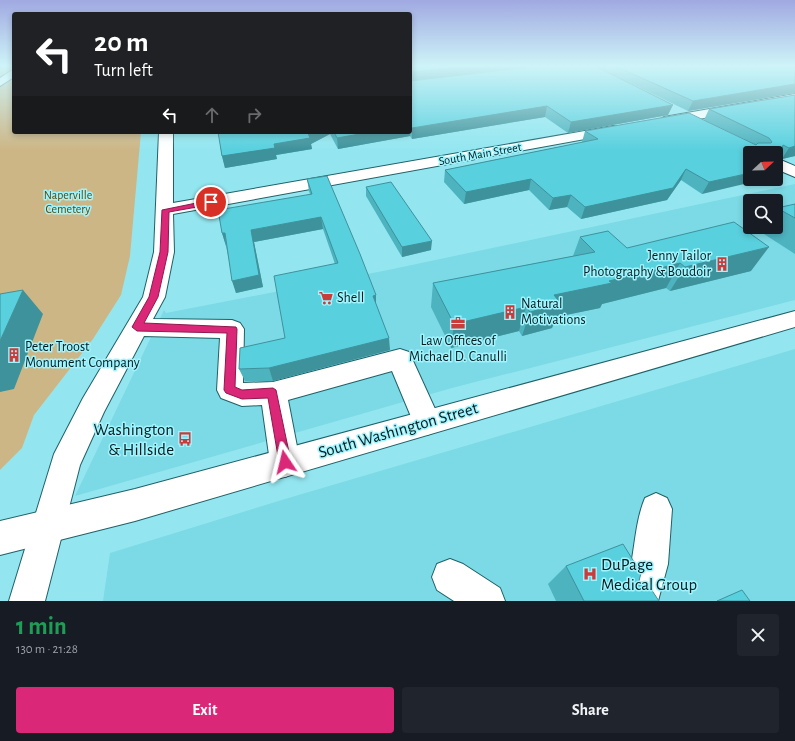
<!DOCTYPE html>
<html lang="en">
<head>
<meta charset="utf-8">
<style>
  body { margin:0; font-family:"Alegreya Sans",sans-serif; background:#20242c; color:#f1f3f6; height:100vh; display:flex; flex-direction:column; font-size:15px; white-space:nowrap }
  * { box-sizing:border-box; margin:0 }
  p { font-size:13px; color:#9ea1a6 }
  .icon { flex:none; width:22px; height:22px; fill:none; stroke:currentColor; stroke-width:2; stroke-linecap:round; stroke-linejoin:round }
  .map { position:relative; height:601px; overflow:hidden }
  .details { display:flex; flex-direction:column; background:#171b24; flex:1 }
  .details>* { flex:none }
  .banner { position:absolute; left:12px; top:12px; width:400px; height:122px; border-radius:4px; box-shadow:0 2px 6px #0003; background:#202124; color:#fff; overflow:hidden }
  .needle { width:26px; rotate:68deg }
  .fabs { position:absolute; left:743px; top:146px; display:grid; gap:8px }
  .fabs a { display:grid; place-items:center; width:40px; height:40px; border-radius:4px; background:#171b24; box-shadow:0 2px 6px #0003; font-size:20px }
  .pin { position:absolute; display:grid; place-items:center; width:34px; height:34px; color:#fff; margin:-17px; border:2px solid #fff; border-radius:50%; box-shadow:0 1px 4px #0007 }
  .me { position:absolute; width:44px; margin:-22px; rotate:350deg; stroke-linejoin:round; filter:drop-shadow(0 0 3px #0008) }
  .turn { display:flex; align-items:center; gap:14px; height:84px; padding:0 16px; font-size:18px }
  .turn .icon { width:52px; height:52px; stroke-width:2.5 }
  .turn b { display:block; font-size:28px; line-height:34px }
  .lanes { display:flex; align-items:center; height:38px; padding:0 16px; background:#0003; justify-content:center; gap:20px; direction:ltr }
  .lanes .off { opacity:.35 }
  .round { display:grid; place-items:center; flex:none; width:42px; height:42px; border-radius:4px; background:#20242c }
  .overview { display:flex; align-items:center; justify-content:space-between; height:68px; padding:0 16px }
  h1 { font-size:24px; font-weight:700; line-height:30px; color:#1e9e55 }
  .button { display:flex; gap:8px; margin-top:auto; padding:8px 16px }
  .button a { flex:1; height:46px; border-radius:4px; background:#db2777; color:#fff; font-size:16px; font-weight:700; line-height:46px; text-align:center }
  .button a+a { background:#20242c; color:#f1f3f6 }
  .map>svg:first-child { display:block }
  .built { fill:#7bdae5; fill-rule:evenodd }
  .green { fill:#cdb686 }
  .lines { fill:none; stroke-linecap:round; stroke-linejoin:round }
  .minor-casing { stroke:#1e6168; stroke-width:2 }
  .major-casing { stroke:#1e6168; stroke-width:2 }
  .minor { fill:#fff; fill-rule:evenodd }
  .major { fill:#fff; fill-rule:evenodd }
  .wall { fill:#4db3bf }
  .shaded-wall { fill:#3e929b }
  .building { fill:#59d0de; stroke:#3e929b }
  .route { fill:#db2777; stroke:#8e194d }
  .labels { text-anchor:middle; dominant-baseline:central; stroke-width:3; stroke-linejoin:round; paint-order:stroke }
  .far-street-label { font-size:12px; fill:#021c1f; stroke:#a0f4fe }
  .far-park-label { font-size:12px; fill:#5c4400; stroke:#a0f4fe }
  .poi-label { font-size:14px; fill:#021c1f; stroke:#a0f4fe; text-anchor:start }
  .near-poi-label { font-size:17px; fill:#021c1f; stroke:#a0f4fe; text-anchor:end }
  .near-street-label { font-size:17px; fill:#021c1f; stroke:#a0f4fe }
</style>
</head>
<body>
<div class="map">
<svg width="795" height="601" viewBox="0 0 795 601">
  <rect width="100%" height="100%" fill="#93e6f0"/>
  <path class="built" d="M795 184V300L452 388 75 496 164 310 166 313 388 270ZM750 201H776V227H750Z
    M795 349V601H103L110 553 285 499Z"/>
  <path class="green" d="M0 66H14V132H141L130 256 121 295 93 339 34 415 22 448 0 470Z"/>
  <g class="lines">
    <defs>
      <path id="minor" d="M14 69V77L0 86V78Z
        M795 94V102L664 125 657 121 664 117Z
        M613 126 618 127 620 130 618 133 173 214 174 252 165 297 153 319 232 320 240 323 244 329 243 383 273 382 400 349 409 352 441 422 437 431 427 435 417 431 392 371 288 400 300 462 296 472 285 477 274 472 270 462 262 405 242 406 221 398 217 390 220 338 144 336 104 412 80 465 45 601H9L54 454 83 398 143 297 154 252 159 132H173V203Z
        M776 158 795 166V177L776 169Z
        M656 493 667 498 672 509 668 564 658 601H613L618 588 627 583C635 555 634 524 645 498Z
        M450 559 463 564 500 588 505 601H454L437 590 432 577 437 564Z"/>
      <path id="major" d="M795 311V327L135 521 0 555V521L135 489Z"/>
    </defs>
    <use href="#minor" class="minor-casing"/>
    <use href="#major" class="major-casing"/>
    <use href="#minor" class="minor"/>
    <use href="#major" class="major"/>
  </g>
  <path class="wall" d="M410 66H795V93L688 111 626 81 668 115 568 133 545 117 412 139 410 136 338 149 330 134 311 144 312 149 276 155 277 159 225 168 222 156 218 132H410Z
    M795 95V156L782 159 777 157 776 158V153L702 194 681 180 667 200 581 219 567 207 549 210 529 190 464 204 444 182 445 170 583 142H582L585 131 744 139 704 120 709 109Z
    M307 179 376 295V304L390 350 273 381H245L239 369 285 338 335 264 323 229 254 242 263 287 236 293 226 246 222 233 310 194 309 191Z
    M366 187 431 250 402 257 366 196Z
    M795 204V254L761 232 764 227H776V210L777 208Z
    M580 237 627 248 751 271 670 291 666 288 602 304 600 308 556 317 552 328 522 336 519 331 451 348 431 307 433 283 573 256Z
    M566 566 638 585 659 601H556L548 584Z"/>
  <path class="shaded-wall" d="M467 66H542L410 81V72Z
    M795 84V93L688 111 693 101Z
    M673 105 668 115 568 133 571 122Z
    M547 106 545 117 412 139V128Z
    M311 132H330V134L311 144 312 149 276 155 277 159 225 168 222 156 274 144Z
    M371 132H410V136L338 149 337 138Z
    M795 146V156L782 159 789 148Z
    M782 149 776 158V153H763Z
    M686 169 681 180 667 200 581 219 585 207Z
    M750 173V179H765L702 194 709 182Z
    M531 179 529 190 464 204 466 192Z
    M571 195 567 207 549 210 553 198Z
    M321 217 323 229 254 242 263 287 236 293 232 281 251 230Z
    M222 233H225L226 246Z
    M432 241 431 250 402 257V247Z
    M769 247 751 271 670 291 685 267Z
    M680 263 666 288 602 304 600 308 556 317 552 328 522 336 530 312 554 295 609 281Z
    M23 290 43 314 14 389 0 392V341Z
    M376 295V308L373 296Z
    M526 307 519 331 451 348 454 324Z
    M389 338 390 350 273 381 269 368Z"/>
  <path class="building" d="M410 66H467L410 72Z
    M539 66H595L673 105 571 122 547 106 412 128 410 126V81Z
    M615 66H795V84L693 101Z
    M795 95V146L789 148 783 145 782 149 763 153H750V173L709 182 686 169 673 188 585 207 571 195 553 198 531 179 466 192 445 170 598 139 585 131 689 113 756 145 758 143H771L772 142 769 138 709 109Z
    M218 132H311L308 133 310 138 274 144 275 148 222 156Z
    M334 132H371L337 138Z
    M327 176 360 254 376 295 373 296 389 338 269 368 239 369 240 348 285 338 274 276 338 263 321 217 251 230 259 275 232 281 225 233H222L218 210 312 194 307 179Z
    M391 182 432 241 402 247 366 187Z
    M795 204V218L777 208Z
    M734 222 769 247 685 267 680 263 609 281 612 283 554 295 561 304 530 312 526 307 454 324 433 283 595 252 580 237 608 231 627 248Z
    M23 290 0 341V294Z
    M623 544 641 573 638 585 649 586 659 601H584L566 566Z
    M742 590 750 601H717Z"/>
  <linearGradient id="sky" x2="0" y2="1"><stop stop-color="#a0a9e1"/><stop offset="0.44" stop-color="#cef4f8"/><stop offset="1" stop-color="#cef4f8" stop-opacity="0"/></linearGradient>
  <rect width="795" height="150" fill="url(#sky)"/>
  <path class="route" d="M211 200 214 201V204L169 212 168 252 158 297 144 323 236 327 237 329 235 387 242 390 273 388 276 390 291 462 289 466 285 468 281 466 279 462 268 398 242 399 226 393 224 390 227 333 137 331 132 327 149 297 160 252 162 210Z"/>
  <defs>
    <symbol id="building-bare" viewBox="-9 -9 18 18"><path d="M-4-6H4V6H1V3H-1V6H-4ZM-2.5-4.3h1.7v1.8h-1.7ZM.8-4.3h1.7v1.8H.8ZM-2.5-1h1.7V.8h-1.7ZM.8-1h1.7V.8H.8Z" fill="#ca3c3a" stroke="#a0f4fe" stroke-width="2.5" paint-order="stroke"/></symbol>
    <symbol id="supermarket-bare" viewBox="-9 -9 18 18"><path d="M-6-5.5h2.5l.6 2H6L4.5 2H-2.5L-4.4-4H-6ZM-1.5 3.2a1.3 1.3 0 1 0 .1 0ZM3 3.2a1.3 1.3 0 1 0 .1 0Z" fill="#ca3c3a" stroke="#a0f4fe" stroke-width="2.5" paint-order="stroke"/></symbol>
    <symbol id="office-bare" viewBox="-9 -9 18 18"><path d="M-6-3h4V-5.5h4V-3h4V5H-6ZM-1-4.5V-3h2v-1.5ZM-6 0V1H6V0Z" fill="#ca3c3a" stroke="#a0f4fe" stroke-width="2.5" paint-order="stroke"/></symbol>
    <symbol id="bus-bare" viewBox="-9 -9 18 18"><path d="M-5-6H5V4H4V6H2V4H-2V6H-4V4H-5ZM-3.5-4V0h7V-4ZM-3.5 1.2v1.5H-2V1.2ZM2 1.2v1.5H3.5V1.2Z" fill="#ca3c3a" stroke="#a0f4fe" stroke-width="2.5" paint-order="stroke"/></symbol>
    <symbol id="hospital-bare" viewBox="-9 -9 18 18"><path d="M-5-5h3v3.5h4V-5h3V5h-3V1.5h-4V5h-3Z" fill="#ca3c3a" stroke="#a0f4fe" stroke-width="2.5" paint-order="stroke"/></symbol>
  </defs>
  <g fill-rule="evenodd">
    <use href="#building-bare" x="712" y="254" width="20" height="20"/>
    <use href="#supermarket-bare" x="316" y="288" width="20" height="20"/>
    <use href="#building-bare" x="500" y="302" width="20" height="20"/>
    <use href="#office-bare" x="448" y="313" width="20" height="20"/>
    <use href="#building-bare" x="4" y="345" width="20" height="20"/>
    <use href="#bus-bare" x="175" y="429" width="20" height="20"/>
    <use href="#hospital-bare" x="580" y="564" width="20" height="20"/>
  </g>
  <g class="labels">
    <g class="far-street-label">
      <text transform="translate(480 154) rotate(-10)">South Main Street</text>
    </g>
    <g class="far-park-label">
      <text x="68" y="195">Naperville<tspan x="68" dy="14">Cemetery</tspan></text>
    </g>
    <g class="poi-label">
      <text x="711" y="256" text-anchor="end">Jenny Tailor<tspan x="711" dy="16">Photography &amp; Boudoir</tspan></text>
      <text x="337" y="298">Shell</text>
      <text x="521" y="304">Natural<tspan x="521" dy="16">Motivations</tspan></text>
      <text x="458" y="341" text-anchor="middle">Law Offices of<tspan x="458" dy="16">Michael D. Canulli</tspan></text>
      <text x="25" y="347">Peter Troost<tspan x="25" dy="16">Monument Company</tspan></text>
    </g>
    <g class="near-poi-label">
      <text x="174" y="429">Washington<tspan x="174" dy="20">&amp; Hillside</tspan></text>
      <text x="601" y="564" text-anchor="start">DuPage<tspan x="601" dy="20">Medical Group</tspan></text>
    </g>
    <g class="near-street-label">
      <text transform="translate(398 430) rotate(-16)">South Washington Street</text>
    </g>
  </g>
</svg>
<div class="fabs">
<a><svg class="needle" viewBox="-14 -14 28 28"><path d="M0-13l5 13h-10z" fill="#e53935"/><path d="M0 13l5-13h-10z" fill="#9ea1a6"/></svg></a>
<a><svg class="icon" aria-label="search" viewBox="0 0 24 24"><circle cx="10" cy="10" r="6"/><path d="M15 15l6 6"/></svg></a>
</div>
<div class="pin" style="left:211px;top:202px;background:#d93025"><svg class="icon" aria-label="arrive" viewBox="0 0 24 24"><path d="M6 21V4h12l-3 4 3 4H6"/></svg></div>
<svg class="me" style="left:285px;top:462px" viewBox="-20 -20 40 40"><path d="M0-17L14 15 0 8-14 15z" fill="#db2777" stroke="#fff" stroke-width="4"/></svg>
<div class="banner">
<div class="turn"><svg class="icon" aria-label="left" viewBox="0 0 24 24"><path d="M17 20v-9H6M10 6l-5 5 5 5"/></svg><div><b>20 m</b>Turn left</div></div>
<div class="lanes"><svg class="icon" aria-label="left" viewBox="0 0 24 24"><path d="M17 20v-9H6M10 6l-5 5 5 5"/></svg><svg class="icon off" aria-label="ahead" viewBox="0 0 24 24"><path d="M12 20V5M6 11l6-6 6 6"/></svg><svg class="icon off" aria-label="right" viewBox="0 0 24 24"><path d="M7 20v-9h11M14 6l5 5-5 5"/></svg></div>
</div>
</div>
<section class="details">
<div class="overview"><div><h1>1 min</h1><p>130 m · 21:28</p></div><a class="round"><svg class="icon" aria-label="close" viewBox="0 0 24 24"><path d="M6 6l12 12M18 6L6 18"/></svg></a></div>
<div class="button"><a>Exit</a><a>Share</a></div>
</section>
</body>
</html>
